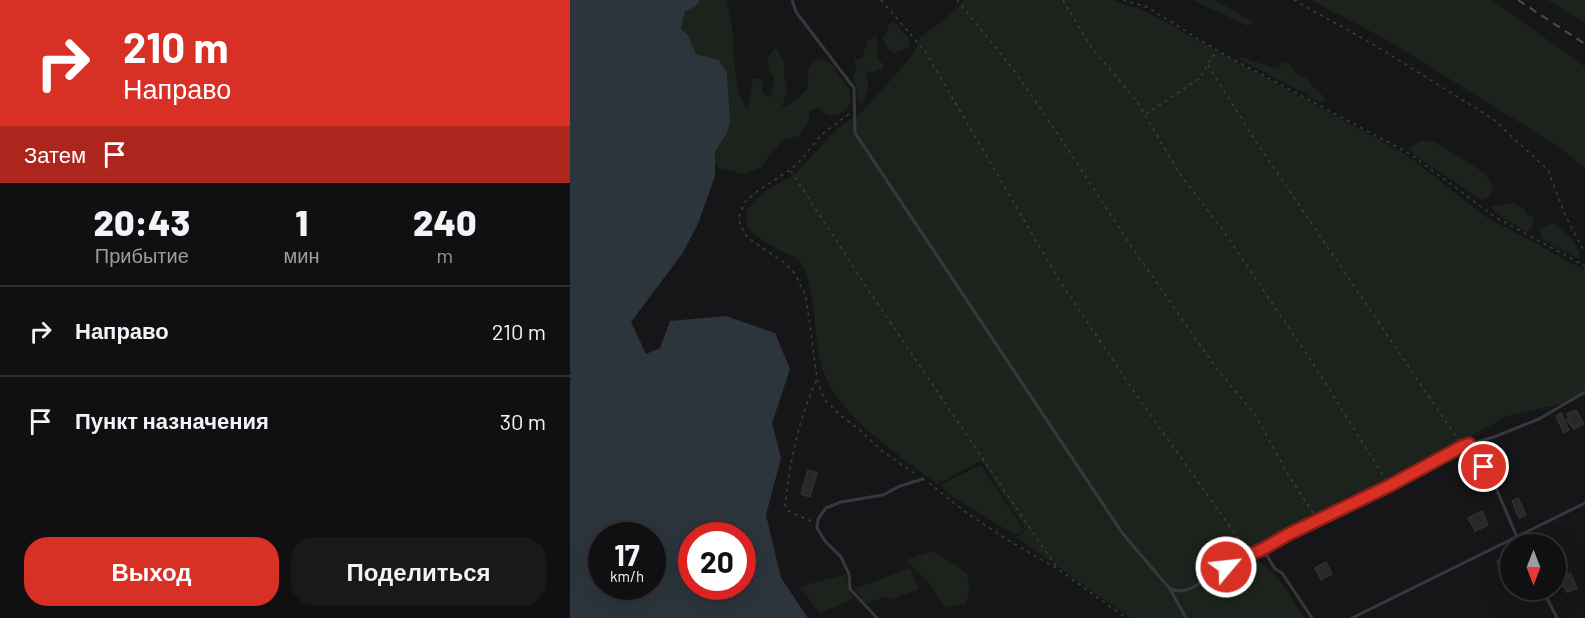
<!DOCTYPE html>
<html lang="ru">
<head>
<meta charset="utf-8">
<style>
  body { margin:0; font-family:Barlow,sans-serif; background:#19191b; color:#f1f3f6; height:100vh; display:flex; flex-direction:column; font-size:22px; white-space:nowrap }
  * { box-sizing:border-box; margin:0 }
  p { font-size:20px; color:#9c9d9f }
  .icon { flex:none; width:33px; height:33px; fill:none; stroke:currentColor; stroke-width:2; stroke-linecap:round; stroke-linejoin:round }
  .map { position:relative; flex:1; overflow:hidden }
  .side { display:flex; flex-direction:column; background:#101012; width:570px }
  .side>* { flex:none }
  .hud { background:#d93025; color:#fff; overflow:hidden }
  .needle { width:39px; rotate:180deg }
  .fabs { position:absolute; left:930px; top:534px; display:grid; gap:12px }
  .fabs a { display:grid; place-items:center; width:66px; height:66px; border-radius:50%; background:#101012; box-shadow:0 6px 24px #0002,0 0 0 2px #303032; font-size:30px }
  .speed { position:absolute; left:18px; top:522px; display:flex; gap:12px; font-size:30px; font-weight:700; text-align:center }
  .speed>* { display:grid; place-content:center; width:78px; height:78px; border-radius:50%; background:#101012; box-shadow:0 6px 24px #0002,0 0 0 2px #303032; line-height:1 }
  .speed small { font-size:15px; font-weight:400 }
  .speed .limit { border:9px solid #d22; background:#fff; color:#111 }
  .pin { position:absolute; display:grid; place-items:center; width:51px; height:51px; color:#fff; margin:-26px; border:3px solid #fff; border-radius:50%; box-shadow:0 2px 6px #0007 }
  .me { position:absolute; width:66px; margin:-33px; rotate:62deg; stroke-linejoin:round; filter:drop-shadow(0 0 4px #0008) }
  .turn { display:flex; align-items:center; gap:21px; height:126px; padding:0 24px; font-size:27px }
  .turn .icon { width:78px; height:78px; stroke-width:2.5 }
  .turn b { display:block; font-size:42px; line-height:51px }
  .then { display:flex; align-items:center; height:57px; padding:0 24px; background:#0003; gap:12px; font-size:22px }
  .eta { display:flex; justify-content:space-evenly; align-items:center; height:102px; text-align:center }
  .eta b { font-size:36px; font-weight:800; line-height:42px }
  .cta { display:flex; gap:12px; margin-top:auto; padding:12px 24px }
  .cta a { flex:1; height:69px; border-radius:24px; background:#d93025; color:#fff; font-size:24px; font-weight:800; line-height:69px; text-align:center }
  .cta a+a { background:#19191b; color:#f1f3f6 }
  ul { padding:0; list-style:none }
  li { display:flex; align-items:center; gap:18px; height:90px; padding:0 24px; border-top:2px solid #303032 }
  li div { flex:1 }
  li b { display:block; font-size:22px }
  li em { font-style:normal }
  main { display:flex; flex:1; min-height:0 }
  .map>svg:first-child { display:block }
  .green { fill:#1c231d }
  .water { fill:#2c353c; fill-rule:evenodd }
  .building { fill:#29292c; stroke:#303034; stroke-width:1.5 }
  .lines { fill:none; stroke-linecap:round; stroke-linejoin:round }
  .path { stroke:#3d3f44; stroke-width:1.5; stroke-dasharray:3 4.5; stroke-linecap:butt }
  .service { stroke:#37383d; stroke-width:3 }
  .rail { stroke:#4a4c52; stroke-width:2; stroke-dasharray:8 6; stroke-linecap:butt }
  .route-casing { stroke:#8d1f18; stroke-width:15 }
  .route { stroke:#d93025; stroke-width:10 }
</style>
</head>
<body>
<main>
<section class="side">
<div class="hud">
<div class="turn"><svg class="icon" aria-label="right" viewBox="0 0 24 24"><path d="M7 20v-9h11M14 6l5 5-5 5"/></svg><div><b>210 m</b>Направо</div></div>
<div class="then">Затем<svg class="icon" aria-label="arrive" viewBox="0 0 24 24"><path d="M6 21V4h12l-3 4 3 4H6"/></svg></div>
</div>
<div class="eta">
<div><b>20:43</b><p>Прибытие</p></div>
<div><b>1</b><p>мин</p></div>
<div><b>240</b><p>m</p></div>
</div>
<ul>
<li><svg class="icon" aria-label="right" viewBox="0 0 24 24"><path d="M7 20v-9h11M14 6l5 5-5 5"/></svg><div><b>Направо</b></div><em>210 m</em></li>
<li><svg class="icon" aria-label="arrive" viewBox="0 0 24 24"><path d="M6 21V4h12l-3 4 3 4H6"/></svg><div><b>Пункт назначения</b></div><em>30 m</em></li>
</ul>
<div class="cta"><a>Выход</a><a>Поделиться</a></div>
</section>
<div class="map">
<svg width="1015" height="618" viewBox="0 0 1015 618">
  <rect width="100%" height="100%" fill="#161618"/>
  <path class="green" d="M130 0H156C158 9 161 19 162 28 165 54 162 89 178 110L183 79H193L192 93 200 98 205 77 199 71 198 57 206 48 214 60V74L217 90 212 107 218 106 237 90 239 67 248 58 262 64 280 91 281 103 272 113 258 116 248 108 239 111V121L229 136 213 140 190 168 173 174 149 168 144 163 145 152 157 133 160 122 157 73 149 60 126 54 118 35 111 29 115 11 125 7Z
    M394 0H541L575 11 837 155 916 217 1015 270V392L994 403 937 416 819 482 778 496 679 553 708 577 735 618H560L446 537 456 530 411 461 367 484C328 454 268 416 252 368 243 341 247 280 229 260 226 257 218 254 213 252 199 244 186 238 176 225L177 210 195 191 224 175 268 128 291 113 342 56 351 37 387 9Z
    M622 0H643L663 10 684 23 678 26Z
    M741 0H922L1015 67V168L986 145 817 40Z
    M978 0H1015V23Z
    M324 22 339 39V47L325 53 318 50 313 38 317 32 319 24Z
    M304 36 307 38V56L314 66 311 70 306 69 304 74 297 70 298 88 292 104 287 100 286 86 283 79 287 68 285 65V59H291L295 50 298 38 302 40Z
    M670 57 708 69 713 62 720 64 725 73 737 78C741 87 750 91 755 99L751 103 741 98 737 92 730 91 670 60 668 58Z
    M851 141 865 142 916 174 923 189 920 197 911 200 842 153 840 148Z
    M944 203 954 208 956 214 963 217 964 224 957 232 928 215 919 206Z
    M983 223C994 231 1011 243 1010 258 1000 257 982 244 971 239L969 229Z
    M411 465 454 530 445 535 377 493 371 484Z
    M363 551 387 566 397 574 399 590 396 604 375 608 360 584 336 560Z
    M340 568 349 589 319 600 317 596 296 604 285 589Z
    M276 574 279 590 284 599 250 613 229 587Z"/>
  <path class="water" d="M0 0H130L125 7 115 11 111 29 118 35 126 54 149 60 157 73 160 122 157 133 145 152V176L128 224 112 254 61 322 76 354 90 348 100 321 156 316 205 333 220 369 202 423 211 458 196 515 211 578 238 618H0ZM32 536H82V586H32ZM122 536H172V586H122Z"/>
  <path class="building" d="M1006 410 1014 424 1004 429 997 420 999 419 997 414Z
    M991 413 999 430 994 433 986 416Z
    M238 470 247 473 240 497 231 494Z
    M948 498 956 515 949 518 942 501Z
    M912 511 918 525 905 531 898 518Z
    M937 556 940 563V571L933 574 927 561Z
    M756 562 762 574 751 580 745 568Z
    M1000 573 1007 588 997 592 989 580Z"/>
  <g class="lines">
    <path class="path" d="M311 0 355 51 489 280 567 396 676 549
      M387 0 443 69 488 134 557 240 647 369 686 416 717 473 745 516
      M493 0 521 47 567 101 609 173 652 229 742 362 816 480
      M553 0 577 7 648 51 840 154 925 217 1015 266
      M724 0 806 46 923 119 978 170 995 215 1015 253
      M638 65 683 137 889 441
      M279 114 251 135 232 159 220 170 189 190 175 202 169 216 170 225 177 237 216 264 225 274 236 297 247 379 254 399 271 416 290 430 313 452 347 475
      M576 114 630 78 642 57 647 52
      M221 171 297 288 487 568
      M359 483 398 514 441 542 488 569 556 618
      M241 521 218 511 215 505C220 463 228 420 246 381"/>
    <path class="service" d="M222 0 226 12 284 88 285 133 553 534 600 589 616 618
      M899 444 926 488 950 544
      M600 589 612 591 622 588 674 557 693 549
      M973 590 987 618
      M307 618 280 589 279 574 271 557 255 541 247 528 248 519 256 508 271 502 313 495 330 486 353 479
      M742 618 712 573 705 569 693 549 719 534 819 486 893 446 924 437 969 419 1015 392
      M782 618 1015 503"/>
    <path class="rail" d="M948 0 1015 44"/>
  </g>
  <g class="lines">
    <defs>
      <path id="route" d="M656 567 674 557 693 549 719 534 819 486 893 446 899 444 914 467"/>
    </defs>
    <use href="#route" class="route-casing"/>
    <use href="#route" class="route"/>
  </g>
</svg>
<div class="fabs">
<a><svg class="needle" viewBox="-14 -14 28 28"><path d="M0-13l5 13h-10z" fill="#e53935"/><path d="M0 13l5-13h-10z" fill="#9c9d9f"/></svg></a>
</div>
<div class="speed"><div>17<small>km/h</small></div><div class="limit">20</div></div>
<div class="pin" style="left:914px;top:467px;background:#d93025"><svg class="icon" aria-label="arrive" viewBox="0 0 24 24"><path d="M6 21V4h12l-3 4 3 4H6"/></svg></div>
<svg class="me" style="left:656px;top:567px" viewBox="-20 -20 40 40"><circle r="17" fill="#d93025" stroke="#fff" stroke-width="3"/><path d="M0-11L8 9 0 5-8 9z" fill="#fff"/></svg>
</div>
</main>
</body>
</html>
